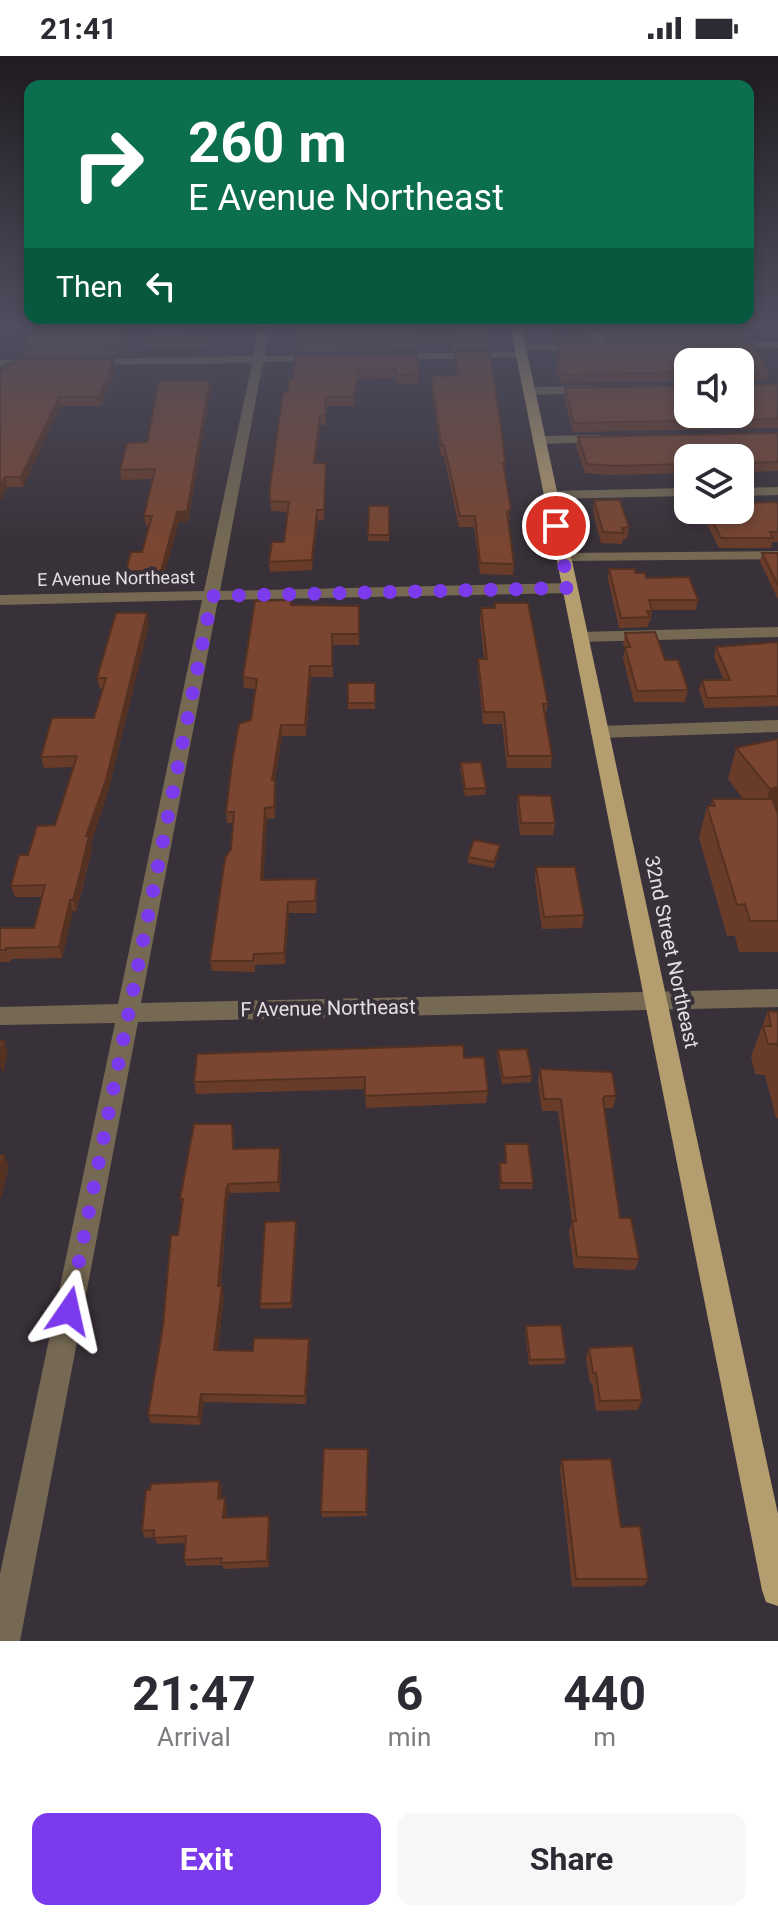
<!DOCTYPE html>
<html lang="en">
<head>
<meta charset="utf-8">
<style>
  body { margin:0; font-family:Roboto,sans-serif; background:#f7f7f7; color:#2b2b33; height:100vh; display:flex; flex-direction:column; font-size:30px; white-space:nowrap }
  * { box-sizing:border-box; margin:0 }
  p { font-size:26px; color:#7c7c81 }
  .icon { flex:none; width:44px; height:44px; fill:none; stroke:currentColor; stroke-width:2; stroke-linecap:round; stroke-linejoin:round }
  .map { position:relative; height:1585px; overflow:hidden }
  .panel { display:flex; flex-direction:column; background:#fff; flex:1 }
  .panel>* { flex:none }
  .top-card { position:absolute; left:24px; top:24px; width:730px; height:244px; border-radius:16px; box-shadow:0 4px 12px #0003; background:#0b6e4f; color:#fff; overflow:hidden }
  .buttons { position:absolute; left:674px; top:292px; display:grid; gap:16px }
  .buttons a { display:grid; place-items:center; width:80px; height:80px; border-radius:16px; background:#fff; box-shadow:0 4px 12px #0003; font-size:40px }
  .pin { position:absolute; display:grid; place-items:center; width:68px; height:68px; color:#fff; margin:-34px; border:4px solid #fff; border-radius:50%; box-shadow:0 2px 8px #0007 }
  .me { position:absolute; width:88px; margin:-44px; rotate:11deg; stroke-linejoin:round; filter:drop-shadow(0 0 6px #0008) }
  .turn { display:flex; align-items:center; gap:28px; height:168px; padding:0 32px; font-size:36px }
  .turn .icon { width:104px; height:104px; stroke-width:2.5 }
  .turn b { display:block; font-size:56px; line-height:68px }
  .then { display:flex; align-items:center; height:76px; padding:0 32px; background:#0003; gap:16px; font-size:30px }
  .eta { display:flex; justify-content:space-evenly; align-items:center; height:136px; text-align:center }
  .eta b { font-size:48px; font-weight:700; line-height:56px }
  .cta { display:flex; gap:16px; margin-top:auto; padding:16px 32px }
  .cta a { flex:1; height:92px; border-radius:16px; background:#7c3aed; color:#fff; font-size:32px; font-weight:700; line-height:92px; text-align:center }
  .cta a+a { background:#f7f7f7; color:#2b2b33 }
  .status { display:flex; justify-content:space-between; align-items:center; height:56px; padding:0 40px; background:#fff; direction:ltr }
  .status svg { height:22px; fill:currentColor }
  .map>svg:first-child { display:block }
  .lines { fill:none; stroke-linecap:round; stroke-linejoin:round }
  .minor { fill:#756953; fill-rule:evenodd }
  .major { fill:#b49d6f; fill-rule:evenodd }
  .wall { fill:#693c2a }
  .shaded-wall { fill:#553122 }
  .building { fill:#7a4631; stroke:#553122; stroke-width:2 }
  .route { stroke:#7c3aed; stroke-width:14; stroke-dasharray:0 25.2 }
  .labels { text-anchor:middle; dominant-baseline:central; stroke-width:8; stroke-linejoin:round; paint-order:stroke }
  .far-street-label { font-size:18px; fill:#e4dfe4; stroke:#393139 }
  .street-label { font-size:20px; fill:#e4dfe4; stroke:#393139 }
</style>
</head>
<body>
<div class="status"><b>21:41</b><svg viewBox="0 0 49 12"><path d="M0 12V9h3v3zM5 12V6h3v6zM10 12V3h3v9zM15 12V0h3v12zM26 1h20v11H26zM47 4h2v5h-2z"/></svg></div>
<div class="map">
<svg width="778" height="1585" viewBox="0 0 778 1585">
  <rect width="100%" height="100%" fill="#393139"/>
  <g class="lines">
    <path class="minor" d="M0 269H9L0 279Z
      M259 269H270L265 300 321 299 327 302 321 305 263 306 220 535 569 527 577 532 569 537 218 544 141 947 778 933V951L138 966 20 1585H0V1518L115 967 0 969V951L118 948 202 544 0 549V539L204 535 252 307 89 309 83 306 89 303 253 300Z
      M515 270 595 272 600 275 606 288 598 294H519L515 293V289L594 288 590 277 511 275V271Z
      M730 286H778V292L726 291 724 289Z
      M521 296 527 299 525 301 389 304 383 301 389 298Z
      M0 304H41L47 307 41 310H0Z
      M592 330 598 334 596 337 528 339 522 335 528 331Z
      M602 379 608 383 607 386 538 388 532 384 538 380Z
      M778 431V439L740 440V432Z
      M688 432V440L550 443 543 439 550 435Z
      M778 495V503L563 505 556 501 563 497Z
      M778 571V581L579 586 571 581 579 576Z
      M778 664V676L599 682 590 676 599 670Z"/>
    <path class="major" d="M510 269H521L778 1458V1550L766 1546 762 1534Z"/>
  </g>
  <path class="wall" d="M36 269H129L130 275 120 299 25 301 23 292Z
    M148 269H223L220 276H208L205 291 148 292 145 277Z
    M488 269V293L453 294 452 288H415L414 294 297 296V282Z
    M549 269 591 275 590 285 551 286 548 279Z
    M589 269 747 270 744 283 607 285 600 270Z
    M556 288 769 316 767 324 740 326 688 306V325L560 327 556 312 557 303 555 297Z
    M455 296 505 407 504 417 510 464 508 465 514 508 513 519 480 518 474 471H459L444 400H441L431 330V320L457 319 455 306Z
    M416 298 419 327 396 329V322L358 323 354 350H325L326 364 325 369H320L316 407 326 417 324 464H318L312 514 270 516 269 506 284 486 288 456 271 455 270 445 289 324Z
    M116 312 101 350H60L23 431H7L0 445V319Z
    M210 324 211 333 188 465 179 466 162 525H128L126 515 142 496 149 470H146L144 460 153 423 121 424 120 414Z
    M778 329V372L573 376 564 341 565 332Z
    M778 377V415L740 416V402H688V417L611 419 585 417 576 390 578 381Z
    M594 444 629 471 627 483H623L622 488 601 487 593 456Z
    M778 446V486H772L771 492H719L702 458 703 454H740Z
    M369 450H389V485H368Z
    M762 497H778V543L760 506Z
    M609 513 635 517 698 544 696 554H652L651 565H649L648 571 619 572 608 523Z
    M291 544 292 549 359 550V589H333V621H311L306 680H282L275 724 276 735 275 762 267 763 263 824 317 835 316 857H289L285 908 255 909V916L212 915 210 905 231 793 233 767H227L226 756 251 664 256 633 244 632 243 621Z
    M495 547 548 648 545 660 552 700 551 712H507L502 668H483L478 615V603H484L480 564 481 552H494Z
    M149 568 108 736 91 787 92 792 83 830 76 855H73L62 902 11 903 10 906H0V872H34L42 841H15L11 830 28 799 55 769 73 711 44 712 41 701 94 662 103 633H100L97 622Z
    M625 577 665 604 688 634 685 646H634L623 602 625 593 623 588Z
    M778 586V650L705 652 699 634 702 624H724L714 601 716 591Z
    M348 627H375V653H348Z
    M778 683V896H739L735 880H727L699 782 707 750H711L712 743H743L728 723 736 692Z
    M461 707 486 732 485 739 465 740 460 713Z
    M518 739 555 767 553 779H520L517 752Z
    M499 795 494 812 468 807V801Z
    M536 811 584 859 582 872 542 873 535 824Z
    M768 955 778 956V1062H776L765 1019 755 1018 751 1000Z
    M498 994 532 1020 531 1026 502 1028 497 1000Z
    M464 1002 488 1035 486 1047 366 1052 365 1033 196 1038 194 1026Z
    M540 1013 616 1040 613 1052H604L620 1162 639 1203 635 1214 574 1212 569 1176 572 1165 558 1055H542L538 1025Z
    M234 1077V1093L280 1092 281 1101 280 1136 230 1137 227 1145 221 1230 224 1239 218 1294 253 1295 310 1292 306 1348 204 1346 201 1369 151 1367 148 1359 178 1179 182 1149 180 1143Z
    M505 1088 533 1127 532 1133H500L499 1113 500 1107H505Z
    M297 1171 292 1252 261 1253 260 1248Z
    M526 1270 566 1303 564 1308 529 1309 525 1275Z
    M589 1292 642 1344 638 1354 596 1355 592 1327H590L586 1302Z
    M368 1393 367 1460 322 1461 321 1456Z
    M562 1404 621 1471 648 1523 644 1530 572 1531 560 1412Z
    M219 1425 222 1432 221 1443 225 1442 227 1450 226 1462 270 1467 269 1511 224 1513 222 1509 187 1510 184 1504 186 1487 157 1488 154 1481 145 1482 142 1475Z"/>
  <path class="shaded-wall" d="M127 269H129L130 275 120 299 119 290Z
    M205 269H207L208 276 205 291 203 276Z
    M114 303 116 312 101 350 99 341Z
    M358 314V323L354 350V341Z
    M210 324 211 333 188 465 179 466 162 525 161 515Z
    M59 341 60 350 23 431 21 421Z
    M320 360V369L315 417 314 407Z
    M5 421 7 431 0 445V430Z
    M317 454 318 464 312 514V504Z
    M147 557 149 568 108 736 91 787 92 792 76 855 73 844 86 780Z
    M310 610 311 621 306 680 305 669Z
    M281 669 282 680 275 724 276 735 275 762 272 724Z
    M778 731V760L760 765 770 733Z
    M265 752 267 763 263 835 261 824Z
    M70 844 73 855 62 902 59 891Z
    M288 846 289 857 285 908 284 897Z
    M4 985 8 997 3 1017 0 1010V998Z
    M280 1092 281 1101 280 1136 278 1126Z
    M4 1099 9 1110 1 1143 0 1140V1114Z
    M228 1128 230 1137 227 1145 220 1239 218 1230 226 1135Z
    M296 1165 297 1171 292 1252 291 1247Z
    M222 1230 224 1239 217 1302 214 1294Z
    M309 1283 310 1292 306 1348 305 1340Z
    M201 1338 204 1346 201 1369 198 1361Z
    M219 1425 222 1432 221 1450 218 1443Z
    M225 1442 227 1450 226 1469 223 1462Z
    M269 1460 270 1467 269 1511 267 1505Z"/>
  <path class="building" d="M36 269H127L119 290 23 292Z
    M148 269H205L203 276 145 277Z
    M298 269H488L489 280H454L453 274H414L415 280 297 282Z
    M549 269 589 270 591 275 552 276Z
    M608 269H746L747 270 609 271Z
    M753 287 769 316 740 317V306H688V316L561 319 557 303H561L556 288Z
    M455 296H490L503 385 505 407H503L511 453 507 456 514 508 480 507 475 460H460L444 389H441L431 320 459 319Z
    M416 298 419 318 396 319V313L358 314 354 341H325L326 355 325 360H320L314 407H326L324 454H317L312 504 269 506 272 486H284L289 446 270 445V430L283 336H288L289 324H293L295 299Z
    M114 303 99 341H59L21 421H5L0 430V319L6 308H13L16 304Z
    M210 324 187 455 177 456 161 515H126L131 496H142L152 460H144L155 413 120 414 127 387 147 386 159 325Z
    M740 329H778V363L574 367 565 332 688 330V358H740Z
    M778 377V406L740 407V402H688V408L613 410 587 408 578 381Z
    M594 444H620L629 471 622 472 624 477 603 476Z
    M778 446V476H770L773 482H721L707 454H740V447Z
    M369 450H389V479H368Z
    M762 497H778V529Z
    M609 513H635V517H645L646 522 689 521 698 544H649L652 555H647L650 561 621 562Z
    M291 544V549L359 550V578H332V610H310L305 669H281L272 724H275L274 751 265 752 261 824 317 823 315 845 288 846 284 897 254 898 253 905H210L225 802 231 793 234 756H226L233 700 239 668 251 664 257 623 243 621 255 545Z
    M495 547H528L548 648H543L552 700H508L504 656H484L478 603H487L481 552H495Z
    M116 557H147L106 724 86 780H89L80 818 73 844H70L59 891 6 892V894H0V872H34L45 829 11 830 19 799H28L37 770 55 769 77 700 41 701 52 662H94L106 622H97Z
    M655 576 665 604H678L688 634 637 635 625 591H630L625 577Z
    M778 586V640L707 642 702 624H730L716 591Z
    M348 627H375V647H348Z
    M778 683V731L770 733 736 692Z
    M481 706 486 732 465 733 461 707Z
    M518 739 551 740 555 767H521Z
    M712 743H772L778 758V865H750L745 848 737 849 707 750H715Z
    M474 784 500 789 494 806 468 801Z
    M536 811H575L584 859 544 861Z
    M768 955 778 956V991L777 988H768L763 970H771Z
    M0 985H4L0 998Z
    M463 989 464 1002 484 1001 488 1035 365 1040V1021L194 1026 197 998Z
    M527 993 532 1020 503 1022 498 994Z
    M540 1013 612 1016 616 1040H605L603 1043 612 1107 620 1162H631L639 1203 577 1201 572 1165H576L561 1043H544Z
    M194 1068H232L233 1093 280 1092 278 1126 228 1128 226 1135 218 1230H222L214 1294 253 1295 254 1282 309 1283 305 1340 201 1338 198 1361 148 1359 163 1270 171 1179H178L183 1143H180Z
    M505 1088H528L533 1127H501L500 1107H506Z
    M0 1099H4L0 1114Z
    M296 1165 291 1247 260 1248 265 1166Z
    M561 1269 566 1303 530 1304 526 1270Z
    M633 1290 642 1344 600 1345 596 1317H593L589 1292Z
    M324 1393H368L366 1456H321Z
    M611 1403 621 1471 640 1470 648 1523H576L562 1404Z
    M219 1425 218 1443 225 1442 223 1462 269 1460 267 1505 221 1507 222 1502 184 1504 186 1480 154 1482V1474L142 1475 146 1434H150L151 1428Z"/>
  <linearGradient id="sky" x2="0" y2="1"><stop stop-color="#1f1b1f"/><stop offset="0.55" stop-color="#4e4e5f"/><stop offset="1" stop-color="#4e4e5f" stop-opacity="0"/></linearGradient>
  <rect width="778" height="491" fill="url(#sky)"/>
  <g class="lines">
    <path class="route" d="M69 1255 212 540 569 532 556 470"/>
  </g>
  <g class="labels">
    <g class="far-street-label">
      <text transform="translate(116 522) rotate(-1)">E Avenue Northeast</text>
    </g>
    <g class="street-label">
      <text transform="translate(672 896) rotate(78)">32nd Street Northeast</text>
      <text transform="translate(328 952) rotate(-1)">F Avenue Northeast</text>
    </g>
  </g>
</svg>
<div class="buttons">
<a><svg class="icon" aria-label="sound" viewBox="0 0 24 24"><path d="M4 9h4l5-4v14l-5-4H4zM17 9q2 3 0 6"/></svg></a>
<a><svg class="icon" aria-label="layers" viewBox="0 0 24 24"><path d="M12 4l9 5-9 5-9-5zM3 14l9 5 9-5"/></svg></a>
</div>
<div class="pin" style="left:556px;top:470px;background:#d93025"><svg class="icon" aria-label="arrive" viewBox="0 0 24 24"><path d="M6 21V4h12l-3 4 3 4H6"/></svg></div>
<svg class="me" style="left:69px;top:1255px" viewBox="-20 -20 40 40"><path d="M0-17L14 15 0 8-14 15z" fill="#7c3aed" stroke="#fff" stroke-width="4"/></svg>
<div class="top-card">
<div class="turn"><svg class="icon" aria-label="right" viewBox="0 0 24 24"><path d="M7 20v-9h11M14 6l5 5-5 5"/></svg><div><b>260 m</b>E Avenue Northeast</div></div>
<div class="then">Then<svg class="icon" aria-label="left" viewBox="0 0 24 24"><path d="M17 20v-9H6M10 6l-5 5 5 5"/></svg></div>
</div>
</div>
<section class="panel">
<div class="eta">
<div><b>21:47</b><p>Arrival</p></div>
<div><b>6</b><p>min</p></div>
<div><b>440</b><p>m</p></div>
</div>
<div class="cta"><a>Exit</a><a>Share</a></div>
</section>
</body>
</html>
